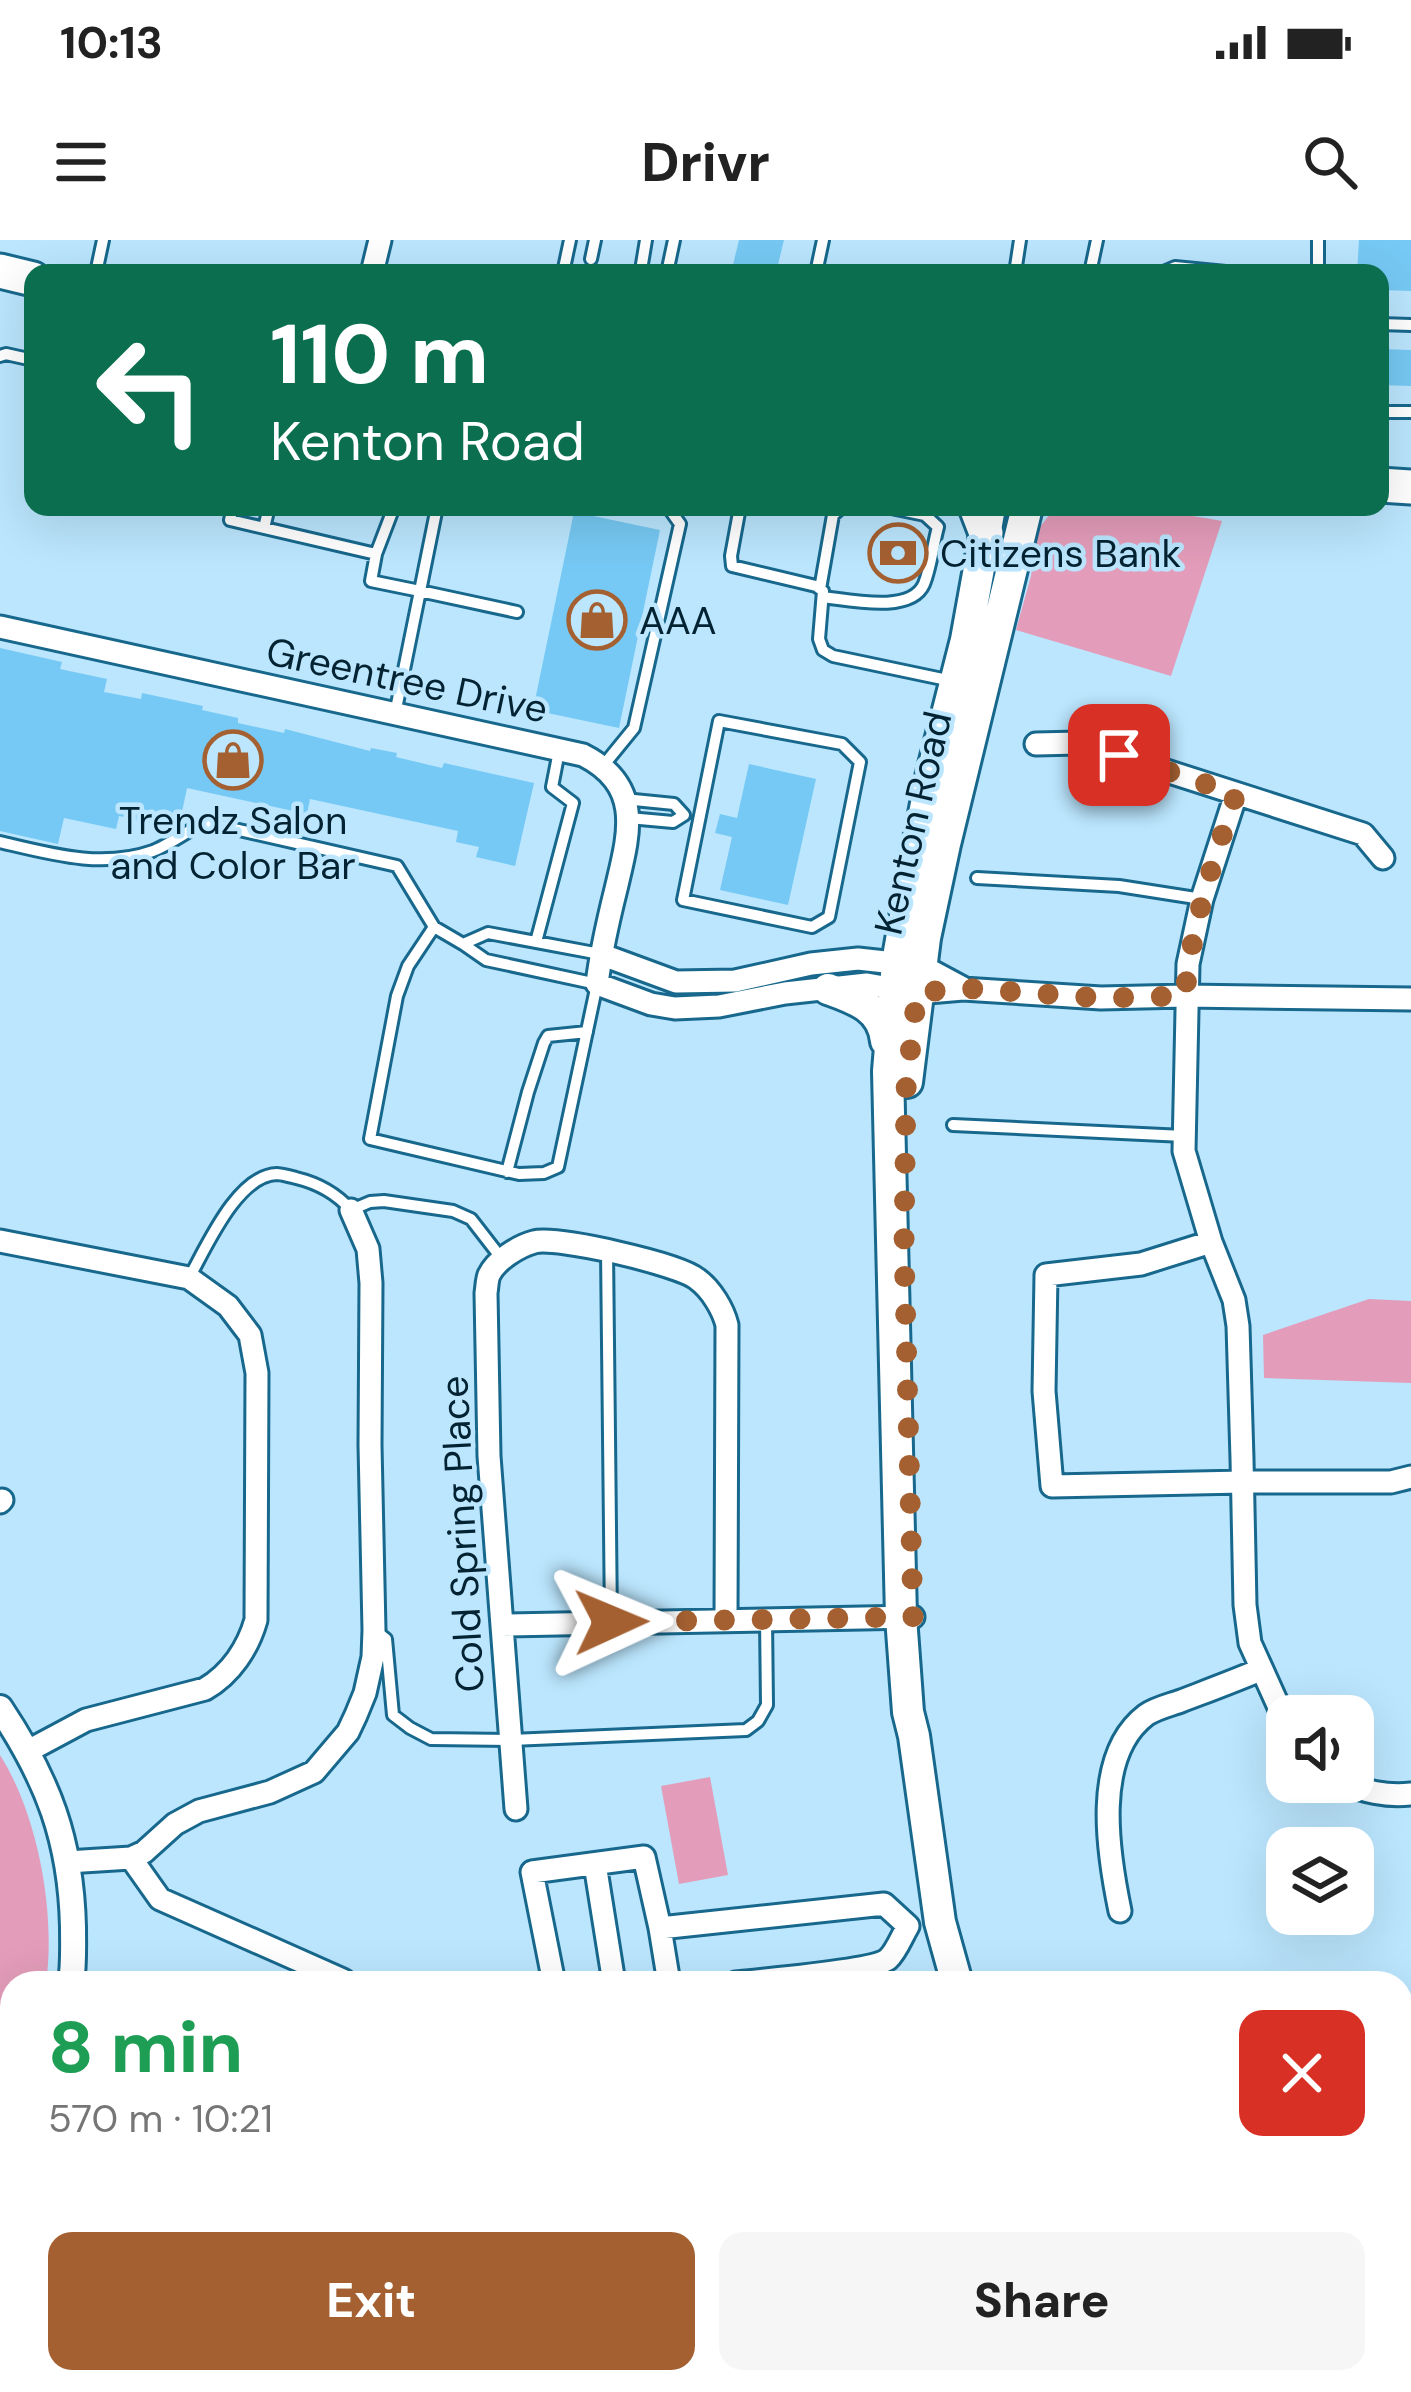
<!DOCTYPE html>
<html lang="en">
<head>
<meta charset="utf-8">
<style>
  body { margin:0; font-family:"DM Sans",sans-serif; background:#f6f6f6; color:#222; height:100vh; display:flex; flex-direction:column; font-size:45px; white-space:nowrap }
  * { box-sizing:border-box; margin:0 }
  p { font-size:39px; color:#767676 }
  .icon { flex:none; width:66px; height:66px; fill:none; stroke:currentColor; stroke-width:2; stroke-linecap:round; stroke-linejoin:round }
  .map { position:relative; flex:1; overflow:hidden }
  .side { position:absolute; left:0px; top:1731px; width:1413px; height:423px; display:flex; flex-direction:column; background:#fff; border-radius:36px 36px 0 0; box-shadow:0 12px 48px #0002 }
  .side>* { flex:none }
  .hud { position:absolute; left:24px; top:24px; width:1365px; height:252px; border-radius:24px; box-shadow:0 12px 48px #0002; background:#0b6e4f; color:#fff; overflow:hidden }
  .tools { position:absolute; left:1266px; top:1455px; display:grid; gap:24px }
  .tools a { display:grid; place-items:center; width:108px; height:108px; border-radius:24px; background:#fff; box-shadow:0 12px 48px #0002; font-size:60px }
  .pin { position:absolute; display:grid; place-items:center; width:102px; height:102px; color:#fff; margin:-51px; border-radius:24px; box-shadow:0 6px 18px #0006 }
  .me { position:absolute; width:132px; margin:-66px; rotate:89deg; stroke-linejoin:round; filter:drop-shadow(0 0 9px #0008) }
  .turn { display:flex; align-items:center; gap:42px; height:252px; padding:0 48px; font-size:54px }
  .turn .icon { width:156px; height:156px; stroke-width:2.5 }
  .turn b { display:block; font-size:84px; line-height:102px }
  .round { display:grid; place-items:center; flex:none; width:126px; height:126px; border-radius:24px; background:#f6f6f6 }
  .summary { display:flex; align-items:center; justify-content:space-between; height:204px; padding:0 48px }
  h1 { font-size:72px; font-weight:800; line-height:90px; color:#1e9e55 }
  .button { display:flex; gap:24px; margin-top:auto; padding:24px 48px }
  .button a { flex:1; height:138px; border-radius:24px; background:#a46031; color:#fff; font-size:48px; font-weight:800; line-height:138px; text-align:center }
  .button a+a { background:#f6f6f6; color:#222 }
  .status { display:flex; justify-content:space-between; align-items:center; height:84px; padding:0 60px; background:#fff; direction:ltr }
  .status svg { height:33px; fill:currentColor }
  header { display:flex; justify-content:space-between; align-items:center; height:156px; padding:0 48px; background:#fff; font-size:54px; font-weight:800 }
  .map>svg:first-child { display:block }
  .green { fill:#e39cb9 }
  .building { fill:#76c9f4 }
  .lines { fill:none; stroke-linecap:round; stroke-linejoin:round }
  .service-casing { stroke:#17688c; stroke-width:16 }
  .minor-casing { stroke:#17688c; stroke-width:27 }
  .tertiary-casing { stroke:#17688c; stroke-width:30 }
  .secondary-casing { stroke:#17688c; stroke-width:36 }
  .trunk-casing { stroke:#17688c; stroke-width:39 }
  .service { stroke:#fff; stroke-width:10 }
  .minor { stroke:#fff; stroke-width:21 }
  .tertiary { stroke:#fff; stroke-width:24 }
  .secondary { stroke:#fff; stroke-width:30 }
  .trunk { stroke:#fff; stroke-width:33 }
  .route { stroke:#a46031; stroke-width:21; stroke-dasharray:0 37.8 }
  .labels { text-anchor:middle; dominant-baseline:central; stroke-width:9; stroke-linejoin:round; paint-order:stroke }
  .poi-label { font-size:39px; fill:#032332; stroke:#bbe6fe; text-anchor:start }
  .street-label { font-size:39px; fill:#032332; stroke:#bbe6fe }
</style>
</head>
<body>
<div class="status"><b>10:13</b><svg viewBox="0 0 49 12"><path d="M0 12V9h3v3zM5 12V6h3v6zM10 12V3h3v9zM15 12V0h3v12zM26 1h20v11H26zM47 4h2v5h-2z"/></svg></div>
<header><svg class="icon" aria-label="menu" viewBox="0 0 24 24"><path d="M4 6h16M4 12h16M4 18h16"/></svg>Drivr<svg class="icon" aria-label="search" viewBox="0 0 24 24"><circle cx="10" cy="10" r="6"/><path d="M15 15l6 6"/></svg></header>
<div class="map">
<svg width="1411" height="2152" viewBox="0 0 1411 2152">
  <rect width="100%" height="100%" fill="#bbe6fe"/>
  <path class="green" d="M1065 267C1119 267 1170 271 1222 281L1171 436 1016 390 1031 336 1037 291 1053 270Z
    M1369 1059 1411 1061V1143L1264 1138 1263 1095Z
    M0 1515C38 1575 56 1673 46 1743H12V1833L0 1830Z
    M710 1537 728 1635 679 1644 661 1546Z"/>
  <path class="building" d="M739 0H784L776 33H731Z
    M1359 0H1411V51L1380 50V33H1357Z
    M1380 109 1411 110V146L1380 145Z
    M574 272 660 290 619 488 533 470Z
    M0 408 62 422 60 429 107 439 104 452 141 459 142 453 203 466 202 470 238 478V483L284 493 285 489 370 511 371 508 397 513 396 517 442 528 444 523 534 543 515 626 476 617 479 607 456 602 458 591 310 559 307 574 187 548 179 586 175 588 119 576 116 589 64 578 58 604 0 591Z
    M749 524 816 539 788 665 720 650 732 597 715 593 720 574 737 578Z"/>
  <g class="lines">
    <defs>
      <path id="service" d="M591 19 595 0
        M641 30 646 0
        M96 33 103 0
        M563 33 570 0
        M667 33 674 0
        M816 33 823 0
        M1015 33 1020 0
        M1090 33 1097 0
        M1161 33 1175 27 1236 33
        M1318 33V0
        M1380 84 1411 85
        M0 116 6 114 33 120
        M1380 172H1411
        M233 267 230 280 376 314 371 341 420 351 437 267
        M740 267 731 316 732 326 816 346 823 351 819 399 823 410 833 416 952 441
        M264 288 269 267
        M376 314 394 267
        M820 349 833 275 842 267
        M823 357C850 360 911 374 924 344 931 327 933 305 938 287L925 275 886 267
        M395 474 420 351 517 372
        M719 481 842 504 860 522 829 677 812 687 683 660Z
        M603 526 634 488 680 284 668 267
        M624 559 674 564 684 575 673 582 629 578
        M0 602C51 614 102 629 153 611 170 604 187 592 204 582L397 626 434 687 408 726 397 756 370 899 519 934 544 933 558 927 597 744 486 720 463 704 488 693 600 714
        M977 638 1119 646 1202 659
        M434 687 463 704
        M536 702 573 563 552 547 559 511
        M953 885 1184 896
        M507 932 528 852 544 803 548 796 587 792
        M607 1010 611 1382
        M189 1038C206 1008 237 935 277 934 280 934 293 937 296 938 317 943 337 954 351 970L370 962 384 961 453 971 471 979 502 1019
        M377 1392 386 1399 393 1475 410 1488 431 1499 511 1500 746 1490 758 1481 767 1465 766 1379
        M1069 2152 1094 2142"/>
      <path id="minor" d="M372 33 380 0
        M0 387 583 515C644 546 629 594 616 649 608 681 601 711 597 744L651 764 675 768 719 766 785 753 867 744 917 753 963 749 1101 758 1185 756 1411 759
        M1036 504 1079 503 1363 594 1383 618
        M1236 554 1202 659 1188 724 1184 911 1211 1002 1234 1060 1238 1086 1242 1219 1245 1365 1250 1403 1287 1485
        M600 714 676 742 735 741 811 724 858 719 922 726 963 748
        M0 1001 189 1038 228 1066 250 1095 257 1133 256 1380C248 1408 231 1434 205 1449L86 1480 28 1511
        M1211 1002 1141 1024 1046 1035 1044 1151 1052 1246 1243 1242H1391L1411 1237
        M0 1262 2 1260
        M502 1385 913 1377
        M1340 1542C1364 1551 1386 1557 1411 1554
        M516 1569 489 1216 486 1053C487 1047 487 1040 489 1035 496 1020 519 1006 534 1002 556 996 679 1024 697 1039 711 1049 723 1069 727 1085L726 1379
        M131 1618 160 1659 343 1740V1743
        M67 1622 131 1618 144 1612 175 1584 199 1571 270 1552 314 1532 348 1492 356 1475 365 1453 373 1417 374 1390 370 1205 371 1043 368 1009 351 970
        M595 1624 614 1743
        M1120 1671C1108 1613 1092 1516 1146 1475 1156 1468 1170 1465 1181 1461 1207 1451 1234 1441 1260 1430
        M660 1688 884 1664 908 1686
        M554 1743 532 1632 644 1617 660 1688 669 1743
        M736 1743C761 1740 874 1731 888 1719 896 1712 902 1696 908 1686
        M0 1976 12 1979
        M1401 2024 1411 2020"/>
      <path id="tertiary" d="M0 1468C48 1540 71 1600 73 1687 73 1706 74 1724 71 1743
        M56 2142 57 2152"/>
      <path id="secondary" d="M828 749C856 759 883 768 886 801
        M907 842 925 698 945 604 1027 267
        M957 1743 940 1682 914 1496 908 1472 901 1377 888 831 897 723 915 620 932 533 966 400 989 273
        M1139 2142 1146 2152"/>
      <path id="trunk" d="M0 31 33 39
        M1380 245 1411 247
        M976 267 986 293"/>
    </defs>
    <use href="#service" class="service-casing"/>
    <use href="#minor" class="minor-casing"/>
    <use href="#tertiary" class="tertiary-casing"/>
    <use href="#secondary" class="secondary-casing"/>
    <use href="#trunk" class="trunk-casing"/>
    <use href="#service" class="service"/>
    <use href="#minor" class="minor"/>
    <use href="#tertiary" class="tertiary"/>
    <use href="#secondary" class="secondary"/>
    <use href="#trunk" class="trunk"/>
  </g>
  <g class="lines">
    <path class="route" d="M611 1382 913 1377 904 1006 906 849 917 753 963 748 1101 758 1185 756C1191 685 1214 620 1236 554L1119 515"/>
  </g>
  <defs>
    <symbol id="bank-ring" viewBox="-11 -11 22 22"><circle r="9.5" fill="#bbe6fe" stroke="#a46031" stroke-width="1.5"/><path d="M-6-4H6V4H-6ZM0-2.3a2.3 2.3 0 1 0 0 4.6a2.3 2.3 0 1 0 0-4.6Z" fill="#a46031"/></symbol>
    <symbol id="shop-ring" viewBox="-11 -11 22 22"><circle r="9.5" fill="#bbe6fe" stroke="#a46031" stroke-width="1.5"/><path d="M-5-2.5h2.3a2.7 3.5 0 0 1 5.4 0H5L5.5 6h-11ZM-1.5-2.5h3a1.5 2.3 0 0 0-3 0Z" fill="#a46031"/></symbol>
  </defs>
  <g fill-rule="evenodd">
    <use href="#bank-ring" x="865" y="280" width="66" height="66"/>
    <use href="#shop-ring" x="564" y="347" width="66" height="66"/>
    <use href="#shop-ring" x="200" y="487" width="66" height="66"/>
  </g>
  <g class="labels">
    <g class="poi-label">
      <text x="940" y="313">Citizens Bank</text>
      <text x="639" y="380">AAA</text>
      <text x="233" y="580" text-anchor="middle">Trendz Salon<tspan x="233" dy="45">and Color Bar</tspan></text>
    </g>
    <g class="street-label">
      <text transform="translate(407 440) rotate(12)">Greentree Drive</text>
      <text transform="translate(913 583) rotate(-77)">Kenton Road</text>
      <text transform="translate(462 1294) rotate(-93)">Cold Spring Place</text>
    </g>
  </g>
</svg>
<div class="tools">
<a><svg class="icon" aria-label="sound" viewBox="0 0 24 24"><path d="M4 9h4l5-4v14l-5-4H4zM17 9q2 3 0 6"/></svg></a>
<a><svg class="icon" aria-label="layers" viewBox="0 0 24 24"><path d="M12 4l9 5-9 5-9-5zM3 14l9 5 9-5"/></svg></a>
</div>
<div class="pin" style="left:1119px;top:515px;background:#d93025"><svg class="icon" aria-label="arrive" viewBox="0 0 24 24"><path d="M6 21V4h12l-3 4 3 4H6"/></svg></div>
<svg class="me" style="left:611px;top:1382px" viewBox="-20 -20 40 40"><path d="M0-17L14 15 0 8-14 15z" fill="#a46031" stroke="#fff" stroke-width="4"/></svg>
<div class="hud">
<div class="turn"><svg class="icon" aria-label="left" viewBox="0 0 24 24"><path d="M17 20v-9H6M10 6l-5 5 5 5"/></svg><div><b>110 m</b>Kenton Road</div></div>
</div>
<section class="side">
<div class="summary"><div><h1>8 min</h1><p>570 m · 10:21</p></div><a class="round" style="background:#d93025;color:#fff"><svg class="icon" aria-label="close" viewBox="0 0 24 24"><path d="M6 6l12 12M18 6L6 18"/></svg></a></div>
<div class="button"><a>Exit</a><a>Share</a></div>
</section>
</div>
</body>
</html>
